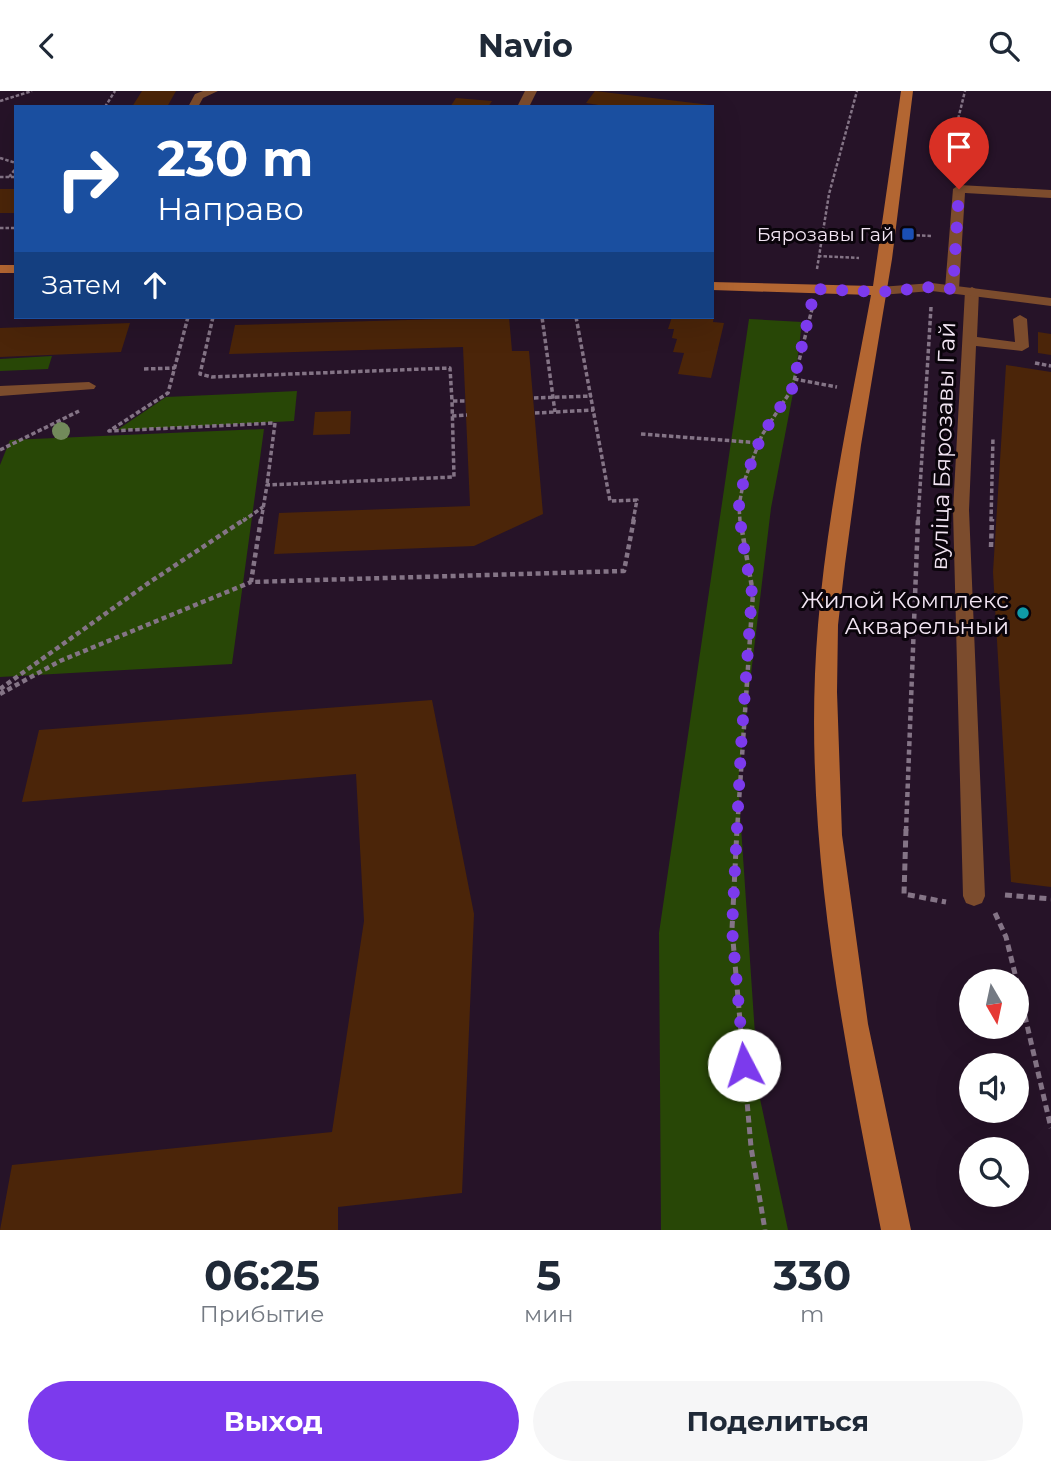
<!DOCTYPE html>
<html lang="ru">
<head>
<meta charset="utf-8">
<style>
  body { margin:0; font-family:Montserrat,sans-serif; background:#f6f6f7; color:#1f2937; height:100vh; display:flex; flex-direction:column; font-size:26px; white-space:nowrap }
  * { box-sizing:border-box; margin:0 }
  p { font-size:23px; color:#747a83 }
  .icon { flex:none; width:38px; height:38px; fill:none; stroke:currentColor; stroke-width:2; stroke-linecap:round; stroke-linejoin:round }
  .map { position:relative; height:1139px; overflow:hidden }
  .drawer { display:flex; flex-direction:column; background:#fff; flex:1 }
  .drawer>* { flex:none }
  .hud { position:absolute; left:14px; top:14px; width:700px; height:214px; border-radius:0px; box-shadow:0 7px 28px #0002; background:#1a4fa0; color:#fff; overflow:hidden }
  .needle { width:46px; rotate:171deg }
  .controls { position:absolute; left:959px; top:878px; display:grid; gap:14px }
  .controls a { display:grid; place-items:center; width:70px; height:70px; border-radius:50%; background:#fff; box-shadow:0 7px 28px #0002; font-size:35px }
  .pin { position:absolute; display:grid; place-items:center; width:60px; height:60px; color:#fff; margin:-72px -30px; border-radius:50% 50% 50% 0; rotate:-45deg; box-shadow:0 0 7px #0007 }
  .pin .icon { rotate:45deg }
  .me { position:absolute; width:77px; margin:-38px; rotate:355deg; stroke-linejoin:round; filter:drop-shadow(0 0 5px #0008) }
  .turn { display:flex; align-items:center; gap:24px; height:147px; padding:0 28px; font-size:32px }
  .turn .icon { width:91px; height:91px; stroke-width:2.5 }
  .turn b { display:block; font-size:49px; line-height:60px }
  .then { display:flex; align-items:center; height:66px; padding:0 28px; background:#0003; gap:14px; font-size:26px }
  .eta { display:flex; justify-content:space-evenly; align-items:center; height:119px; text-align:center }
  .eta b { font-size:42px; font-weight:700; line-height:49px }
  .primary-button { display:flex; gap:14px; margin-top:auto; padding:14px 28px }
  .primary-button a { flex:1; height:80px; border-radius:42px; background:#7c3aed; color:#fff; font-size:28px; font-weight:700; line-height:80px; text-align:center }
  .primary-button a+a { background:#f6f6f7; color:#1f2937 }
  header { display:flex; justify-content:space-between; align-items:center; height:91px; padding:0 28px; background:#fff; font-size:32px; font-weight:700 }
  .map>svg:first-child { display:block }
  .green { fill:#284706 }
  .building { fill:#4b2509 }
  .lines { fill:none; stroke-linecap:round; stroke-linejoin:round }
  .path-far3 { stroke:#847486; stroke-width:2.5; stroke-dasharray:3.5 2; stroke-linecap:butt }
  .path-far2 { stroke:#847486; stroke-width:3.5; stroke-dasharray:4.5 2.5; stroke-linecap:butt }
  .path-far1 { stroke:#847486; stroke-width:4.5; stroke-dasharray:5 3.5; stroke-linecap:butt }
  .path { stroke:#847486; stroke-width:5; stroke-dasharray:7 4.5; stroke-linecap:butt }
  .lane { fill:#7c4c2d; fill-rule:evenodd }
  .street { fill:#7c4c2d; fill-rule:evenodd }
  .secondary { fill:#b36632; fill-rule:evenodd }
  .tree { fill:#728a5b }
  .route { stroke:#7c3aed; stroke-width:12; stroke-dasharray:0 21.6 }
  .transit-dot { fill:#1a4fb4; stroke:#0a040b; stroke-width:2.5 }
  .culture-dot { fill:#0f9aa8; stroke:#0a040b; stroke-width:2.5 }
  .labels { text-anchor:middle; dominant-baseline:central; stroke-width:6; stroke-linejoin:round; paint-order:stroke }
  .far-poi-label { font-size:19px; fill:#f2e5f3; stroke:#0a040b; text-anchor:end }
  .street-label { font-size:23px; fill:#f2e5f3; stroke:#0a040b }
  .poi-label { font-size:23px; fill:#f2e5f3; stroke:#0a040b; text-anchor:end }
</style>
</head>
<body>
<header><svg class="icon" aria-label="back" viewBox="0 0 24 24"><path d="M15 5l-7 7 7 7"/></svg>Navio<svg class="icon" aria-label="search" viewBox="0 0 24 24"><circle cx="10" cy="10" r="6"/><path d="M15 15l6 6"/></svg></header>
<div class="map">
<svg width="1051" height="1139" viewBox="0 0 1051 1139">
  <rect width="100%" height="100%" fill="#261328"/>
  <path class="green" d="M749 228 802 231 794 297 771 417 738 691 759 1003 788 1139H661L659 842Z
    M52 265 48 278 0 280V268Z
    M297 300 294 330 117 339 166 306Z
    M264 338 232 573 0 586V374L10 349Z"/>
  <path class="building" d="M142 0H176L167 16H132Z
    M595 0 710 14V16H610L586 12Z
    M456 7 492 10 488 16H450Z
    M0 98H16V122H0Z
    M509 226 512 260H529L543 423 474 455 274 463 279 422 470 415 463 256 229 263 235 234Z
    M672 226H714L713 231 724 232 711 287 678 283 684 262 673 261 677 248 672 247 674 238H668Z
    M130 232 121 261 0 266V237Z
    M1038 241 1051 243V264L1038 262Z
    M1006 274 1051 281V796L1011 791 993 481Z
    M351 320 350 343 313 344 315 321Z
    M432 609 474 823 462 1102 338 1116V1139H0L12 1074 332 1041 364 830 356 683 22 711 39 639Z"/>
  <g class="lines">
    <path class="path-far3" d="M0 10 32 0
      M105 16 115 0
      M0 67 16 72
      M945 81 965 0
      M0 86H16
      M9 86 16 77
      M0 137H16
      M911 144 933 145
      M818 165 859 167
      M817 178 829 103 857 0"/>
    <path class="path-far2" d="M188 226 168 302 109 340 275 332 267 394
      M213 226 200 283 212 286 450 277 452 310H466
      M555 226H542L555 321
      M576 226 610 410 637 409 633 430
      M1035 272 1051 275
      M144 278 175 277
      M794 288 837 296
      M534 307 592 305
      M535 322 594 319
      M452 325 467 324
      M641 343 761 352
      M0 359 79 320
      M243 430 263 416
      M261 430 267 394 454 386 452 310
      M740 430 739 415 743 393 762 344 792 298 812 218
      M918 430 931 216
      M991 430 993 346"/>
    <path class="path-far1" d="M261 428 251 491 624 480 634 428
      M991 456 992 428
      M0 598 147 493 245 428
      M0 603 60 570 251 491
      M737 740 753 502 740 428
      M906 740 918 428"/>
    <path class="path" d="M737 738 732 838 751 1056 765 1139
      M906 738 904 803 946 811
      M1005 804 1051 808
      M995 822 1006 846 1017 891
      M1017 891 1051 1037"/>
    <path class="lane" d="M203 0H218L203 7 198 16H188L195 3Z
      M959 94 1051 99V107L965 102 959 198 952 202 945 198 953 98Z
      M972 196 979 200 977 246 1015 251 1013 228 1020 224 1027 228 1029 256 1022 260 976 255 969 419 985 805 982 812 974 815 966 812 963 805 953 419 965 200Z
      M89 291 96 295 94 298 0 305V295Z"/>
    <path class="street" d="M525 0H537L529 16H517Z
      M932 192 1051 207V215L932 200 880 204 873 200 880 196Z"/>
    <path class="secondary" d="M901 0H913L892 168 861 354 845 473 838 534 837 601 842 744 868 933 911 1139H881C842 940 801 738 818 534 827 423 851 313 871 204L712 199V191L873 195Z
      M0 174H16V182H0Z"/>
  </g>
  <circle class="tree" cx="61" cy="340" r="9"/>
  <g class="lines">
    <path class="route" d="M744 974 732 838 741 656 752 502 742 446 739 415 743 393 762 344 792 298 815 198 880 201 932 196 953 198 959 98"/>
  </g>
  <rect class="transit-dot" x="901" y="136" width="14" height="14" rx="3.5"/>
  <circle class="culture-dot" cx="1023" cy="522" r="7"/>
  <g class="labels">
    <g class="far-poi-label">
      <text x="894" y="143">Бярозавы Гай</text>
    </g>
    <g class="street-label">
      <text transform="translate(943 355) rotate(-88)">вуліца Бярозавы Гай</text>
    </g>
    <g class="poi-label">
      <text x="1009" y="509">Жилой Комплекс<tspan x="1009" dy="26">Акварельный</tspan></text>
    </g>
  </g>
</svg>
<div class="controls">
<a><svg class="needle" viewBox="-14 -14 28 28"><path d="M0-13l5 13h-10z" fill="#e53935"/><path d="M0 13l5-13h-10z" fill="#747a83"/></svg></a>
<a><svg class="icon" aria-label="sound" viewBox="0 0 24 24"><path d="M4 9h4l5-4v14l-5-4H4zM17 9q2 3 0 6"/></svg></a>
<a><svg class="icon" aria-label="search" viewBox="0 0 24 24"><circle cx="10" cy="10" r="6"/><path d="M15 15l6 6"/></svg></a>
</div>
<div class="pin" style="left:959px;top:98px;background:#d93025"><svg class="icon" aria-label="arrive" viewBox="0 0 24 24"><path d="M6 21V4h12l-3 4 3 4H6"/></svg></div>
<svg class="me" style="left:744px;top:974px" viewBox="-20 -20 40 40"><circle r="19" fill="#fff"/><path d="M0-13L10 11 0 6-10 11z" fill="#7c3aed"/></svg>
<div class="hud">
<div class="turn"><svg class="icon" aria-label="right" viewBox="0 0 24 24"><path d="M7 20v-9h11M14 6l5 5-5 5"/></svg><div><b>230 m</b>Направо</div></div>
<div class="then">Затем<svg class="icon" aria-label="ahead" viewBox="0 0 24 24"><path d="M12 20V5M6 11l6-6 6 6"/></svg></div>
</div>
</div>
<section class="drawer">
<div class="eta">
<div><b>06:25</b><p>Прибытие</p></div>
<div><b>5</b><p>мин</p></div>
<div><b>330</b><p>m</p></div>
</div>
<div class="primary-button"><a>Выход</a><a>Поделиться</a></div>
</section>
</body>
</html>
